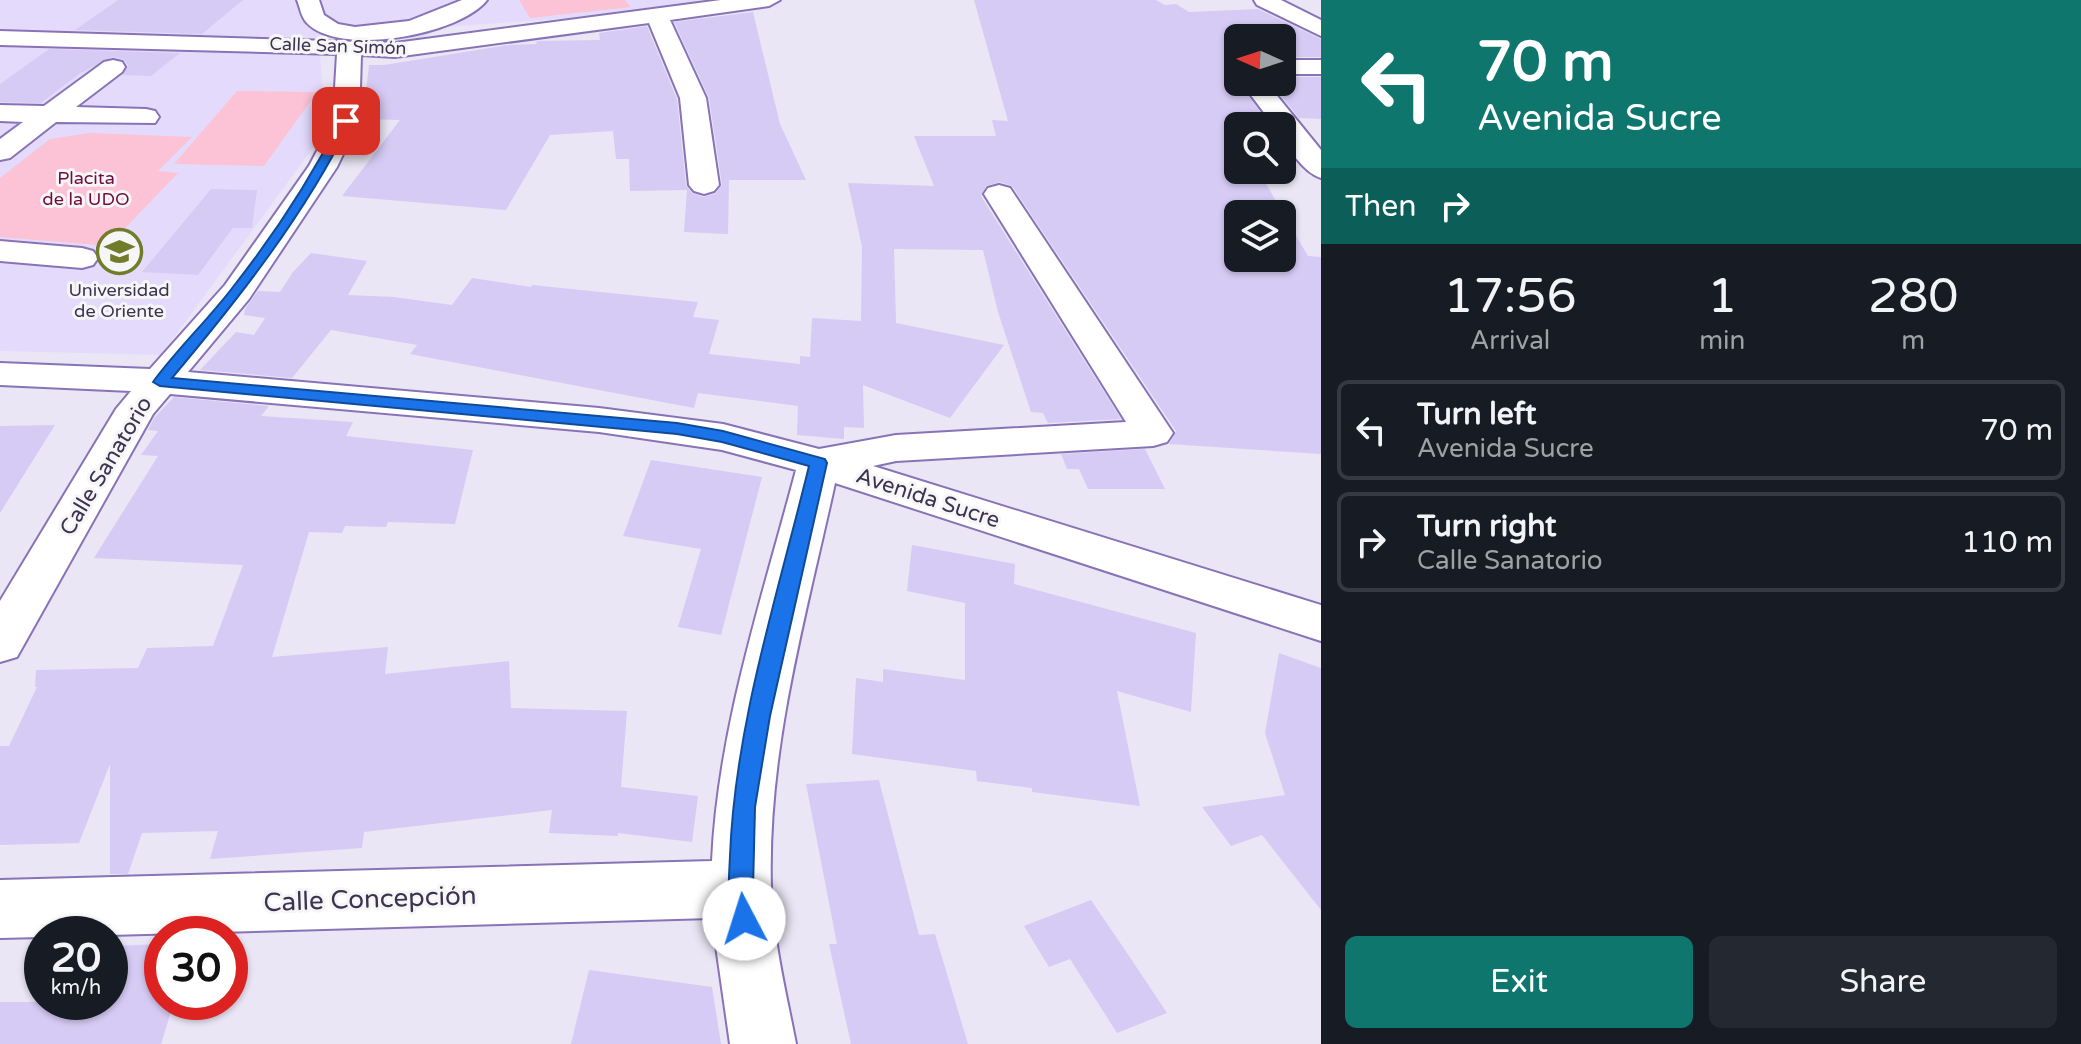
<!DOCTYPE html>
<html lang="en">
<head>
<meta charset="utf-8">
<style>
  body { margin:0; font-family:"Varela Round",sans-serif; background:#242831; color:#f1f3f6; height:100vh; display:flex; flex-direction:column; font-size:30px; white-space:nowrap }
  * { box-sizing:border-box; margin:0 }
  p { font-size:26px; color:#9ea1a6 }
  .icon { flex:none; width:44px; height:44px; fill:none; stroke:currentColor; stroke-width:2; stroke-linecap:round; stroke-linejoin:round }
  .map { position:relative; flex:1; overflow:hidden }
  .details { display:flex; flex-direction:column; background:#171b24; width:760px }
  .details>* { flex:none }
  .banner { background:#0f766e; color:#fff; overflow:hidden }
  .needle { width:52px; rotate:273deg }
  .fabs { position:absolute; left:1224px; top:24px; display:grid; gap:16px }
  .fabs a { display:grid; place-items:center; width:72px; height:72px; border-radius:12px; background:#171b24; box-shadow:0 2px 6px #0004; font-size:40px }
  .speed { position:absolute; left:24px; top:916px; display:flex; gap:16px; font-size:40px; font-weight:700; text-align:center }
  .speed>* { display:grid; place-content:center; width:104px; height:104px; border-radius:50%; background:#171b24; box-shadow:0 2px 6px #0004; line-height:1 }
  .speed small { font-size:20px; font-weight:400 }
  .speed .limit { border:12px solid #d22; background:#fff; color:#111 }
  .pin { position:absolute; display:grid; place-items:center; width:68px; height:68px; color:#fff; margin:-34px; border-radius:16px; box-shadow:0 4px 12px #0006 }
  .me { position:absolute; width:88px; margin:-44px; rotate:355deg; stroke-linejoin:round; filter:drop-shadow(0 0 6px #0008) }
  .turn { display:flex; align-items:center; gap:28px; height:168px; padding:0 24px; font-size:36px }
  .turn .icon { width:104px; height:104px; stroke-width:2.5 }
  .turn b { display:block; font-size:56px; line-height:68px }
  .then { display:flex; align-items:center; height:76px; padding:0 24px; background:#0003; gap:16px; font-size:30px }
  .eta { display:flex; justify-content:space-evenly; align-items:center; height:136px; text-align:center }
  .eta b { font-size:48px; font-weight:600; line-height:56px }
  .button { display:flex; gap:16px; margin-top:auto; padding:16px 24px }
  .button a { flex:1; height:92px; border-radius:12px; background:#0f766e; color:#fff; font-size:32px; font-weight:600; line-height:92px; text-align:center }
  .button a+a { background:#242831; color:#f1f3f6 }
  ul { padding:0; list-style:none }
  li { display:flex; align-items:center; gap:24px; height:100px; margin:0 16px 12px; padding:0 8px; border:4px solid #363941; border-radius:12px }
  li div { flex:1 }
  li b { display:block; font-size:30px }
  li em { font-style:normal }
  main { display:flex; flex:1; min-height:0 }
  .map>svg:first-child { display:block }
  .built { fill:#e4dbfc }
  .green { fill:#fcc2d5 }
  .building { fill:#d6cbf4; fill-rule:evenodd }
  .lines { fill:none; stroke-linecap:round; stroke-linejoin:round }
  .minor-casing { stroke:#8873b7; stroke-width:4 }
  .minor { fill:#fff; fill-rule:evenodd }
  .route { fill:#1a73e8; stroke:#114b97; stroke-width:2 }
  .labels { text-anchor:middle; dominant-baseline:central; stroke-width:6; stroke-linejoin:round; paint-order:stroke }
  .far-street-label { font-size:18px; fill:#3c3351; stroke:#f6f6f6 }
  .far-park-label { font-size:18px; fill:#710b3e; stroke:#f6f6f6 }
  .far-poi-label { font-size:18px; fill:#3c3351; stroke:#f6f6f6 }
  .street-label { font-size:22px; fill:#3c3351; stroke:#f6f6f6 }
  .near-street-label { font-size:26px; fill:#3c3351; stroke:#f6f6f6 }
</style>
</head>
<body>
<main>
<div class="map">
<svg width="1321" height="1044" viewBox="0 0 1321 1044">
  <rect width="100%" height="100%" fill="#eae6f5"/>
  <path class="built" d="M0 0H707L571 18 445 27 421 38H332L320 54 326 130 161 355 0 351Z"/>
  <path class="green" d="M519 0H625L631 7 530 18Z
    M237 91 317 92 264 166 174 164Z
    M89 133 192 137 158 171 178 173 108 246 0 237V178L50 139Z"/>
  <path class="building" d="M118 0H243L202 34 75 30Z
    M974 0H1156L1165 5 1176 4 1189 12 1258 9 1321 39V57H1282V38H1238V82L1264 117 1227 116 1238 135V170H1258L1308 256 1321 257V454L1169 444 1176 431 1012 186 1000 182 986 186 981 196 1121 419 1048 423 1043 413 1031 412 998 312 983 250 894 249 896 323 1004 345 950 418 863 385 864 428 844 427V439L797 435 798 406 698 393 694 408 410 354 417 345 331 330 292 378 200 370 236 332 254 335 265 318 244 315 245 309 258 291 280 292 293 272 311 253 367 261 348 295 394 297 452 305 472 278 531 287 532 285 698 302 693 317 719 320 709 354 800 364V356L810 357 812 318 861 321 862 247 848 183 934 186 914 136H996L992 120 1008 121ZM1238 214H1282V258H1238Z
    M753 12 780 124 806 180H729L728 234 684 232 687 190 630 191 629 159H616L613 131 550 135 506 210 342 196 400 120 363 119 369 65H384L508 45 536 44 537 41 600 40 599 33 647 26 677 99 686 185 692 193 703 197 715 194 722 185 709 98 674 22Z
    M49 49 180 53 151 76 123 75 128 65 123 59 112 57 79 74 41 103 0 102V84Z
    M1282 77H1321V119L1299 118 1270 82H1282Z
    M211 189 257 190 252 228H233L198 275 142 272Z
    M174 397 269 406 261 416 353 422 346 436 473 450 455 524 388 522 386 527 345 526 342 533 309 532 272 657 388 647 385 674 509 661 511 708 627 711 621 787 698 796 692 842 618 833V836L549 833 552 810 364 832 362 848 210 859 218 831 142 833 128 874H110V764L79 843 0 845V746H9L37 687H35L36 670 138 668 147 648 213 646 243 565 94 558 158 456 141 455 158 431 148 430 154 418Z
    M55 425 0 513V426Z
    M1145 449 1165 489H1088L1079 469H1067L1061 454Z
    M651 460 762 477 721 635 678 627 701 549 623 536Z
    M912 545 1015 564 1014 584 1196 633 1191 712 1117 691 1140 806 1032 792V788L977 781 976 771 852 754 856 678 883 682V669L965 680V603L907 591Z
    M1279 653 1321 668V910L1262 835 1231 846 1202 807 1285 795 1265 733Z
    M879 780 919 935 935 934 968 1044H851L829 944H837L806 784Z
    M1091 900 1127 953 1167 1013 1117 1033 1070 959 1049 967 1024 926Z
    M162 944V1002H174L161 1044H0V1002H110V946Z
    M589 970 712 987 721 1044H571Z"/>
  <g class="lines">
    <defs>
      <path id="minor" d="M297 0H319L324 15 338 24 355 27 409 21 462 0H487C460 35 339 57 307 23 301 17 300 7 297 0Z
        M721 0H780L769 6 670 20 706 98 719 185 714 191 704 194 694 191 689 185 680 98 649 23 395 57 361 55 359 121 337 167 249 299 188 372 599 408 723 424 819 449 896 435 1126 422 984 194 988 188 999 185 1010 188 1173 433 1167 442 1153 446 896 461 873 466 1321 605V641L835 483C806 616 767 749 771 887 773 940 786 992 796 1044H730L712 918 110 935 42 934V937L0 938V880L712 861C718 728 762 599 796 470L722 450 599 432 170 394 153 414 17 657 0 662V601L116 409 131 391 0 385V363L150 369 225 285 309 166 333 121 337 54 0 45V31L395 43Z
        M1254 0H1281L1321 20V36L1257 5Z
        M113 60 122 62 125 67 122 72 76 107 146 109 155 111 159 117 155 123 56 122 10 158 0 160V139L23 122 0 121V105L44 106 104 62Z
        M1282 60H1321V74H1282Z
        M1241 82H1266L1321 150V178C1304 173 1282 144 1282 126H1274Z
        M0 241 82 248 93 251 98 258 93 265 82 268 0 261Z"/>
    </defs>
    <use href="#minor" class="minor-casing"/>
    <use href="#minor" class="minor"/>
  </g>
  <path class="route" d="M346 118 351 121C304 216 240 297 172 378L677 423 723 431 825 459 827 463 770 716 755 807 753 889 757 919 753 928 744 932 735 928C726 906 729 879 730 856 735 724 778 594 809 466L722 442 677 434 160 386 153 382C177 349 208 320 233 287 274 235 310 180 340 121Z"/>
  <defs>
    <symbol id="university-ring" viewBox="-11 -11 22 22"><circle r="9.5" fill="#f6f6f6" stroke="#707c29" stroke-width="1.5"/><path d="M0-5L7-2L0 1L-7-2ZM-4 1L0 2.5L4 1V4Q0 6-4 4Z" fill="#707c29"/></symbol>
  </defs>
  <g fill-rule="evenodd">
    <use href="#university-ring" x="94" y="226" width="51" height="51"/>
  </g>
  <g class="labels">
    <g class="far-street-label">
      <text transform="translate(338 46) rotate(2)">Calle San Simón</text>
    </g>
    <g class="far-park-label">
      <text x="86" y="178">Placita<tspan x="86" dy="21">de la UDO</tspan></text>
    </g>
    <g class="far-poi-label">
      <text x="119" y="290">Universidad<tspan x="119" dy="21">de Oriente</tspan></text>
    </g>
    <g class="street-label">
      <text transform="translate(106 466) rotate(-59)">Calle Sanatorio</text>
      <text transform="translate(928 498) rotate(18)">Avenida Sucre</text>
    </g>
    <g class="near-street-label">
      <text transform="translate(370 899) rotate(-2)">Calle Concepción</text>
    </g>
  </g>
</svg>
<div class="fabs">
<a><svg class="needle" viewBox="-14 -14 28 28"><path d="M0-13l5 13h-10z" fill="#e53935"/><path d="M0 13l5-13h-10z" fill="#9ea1a6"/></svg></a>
<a><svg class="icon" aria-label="search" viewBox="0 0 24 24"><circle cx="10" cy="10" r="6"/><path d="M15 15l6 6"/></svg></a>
<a><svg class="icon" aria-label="layers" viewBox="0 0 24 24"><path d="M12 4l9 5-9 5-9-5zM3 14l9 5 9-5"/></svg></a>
</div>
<div class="speed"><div>20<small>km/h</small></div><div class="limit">30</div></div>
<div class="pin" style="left:346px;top:121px;background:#d93025"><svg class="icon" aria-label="arrive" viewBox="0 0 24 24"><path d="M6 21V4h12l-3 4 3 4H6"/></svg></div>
<svg class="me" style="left:744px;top:919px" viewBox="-20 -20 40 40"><circle r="19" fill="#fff"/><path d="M0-13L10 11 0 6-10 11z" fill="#1a73e8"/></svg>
</div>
<section class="details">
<div class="banner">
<div class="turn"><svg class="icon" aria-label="left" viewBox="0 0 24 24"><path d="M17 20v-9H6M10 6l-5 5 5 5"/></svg><div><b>70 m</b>Avenida Sucre</div></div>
<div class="then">Then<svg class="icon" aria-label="right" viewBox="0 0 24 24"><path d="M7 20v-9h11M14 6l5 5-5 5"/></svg></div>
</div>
<div class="eta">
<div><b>17:56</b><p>Arrival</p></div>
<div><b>1</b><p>min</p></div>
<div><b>280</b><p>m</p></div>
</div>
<ul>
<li><svg class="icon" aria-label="left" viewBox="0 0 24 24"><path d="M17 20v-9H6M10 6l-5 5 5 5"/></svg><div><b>Turn left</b><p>Avenida Sucre</p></div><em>70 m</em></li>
<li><svg class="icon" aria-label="right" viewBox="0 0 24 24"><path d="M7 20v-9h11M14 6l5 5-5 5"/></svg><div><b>Turn right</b><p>Calle Sanatorio</p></div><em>110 m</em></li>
</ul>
<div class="button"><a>Exit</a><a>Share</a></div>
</section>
</main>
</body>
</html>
